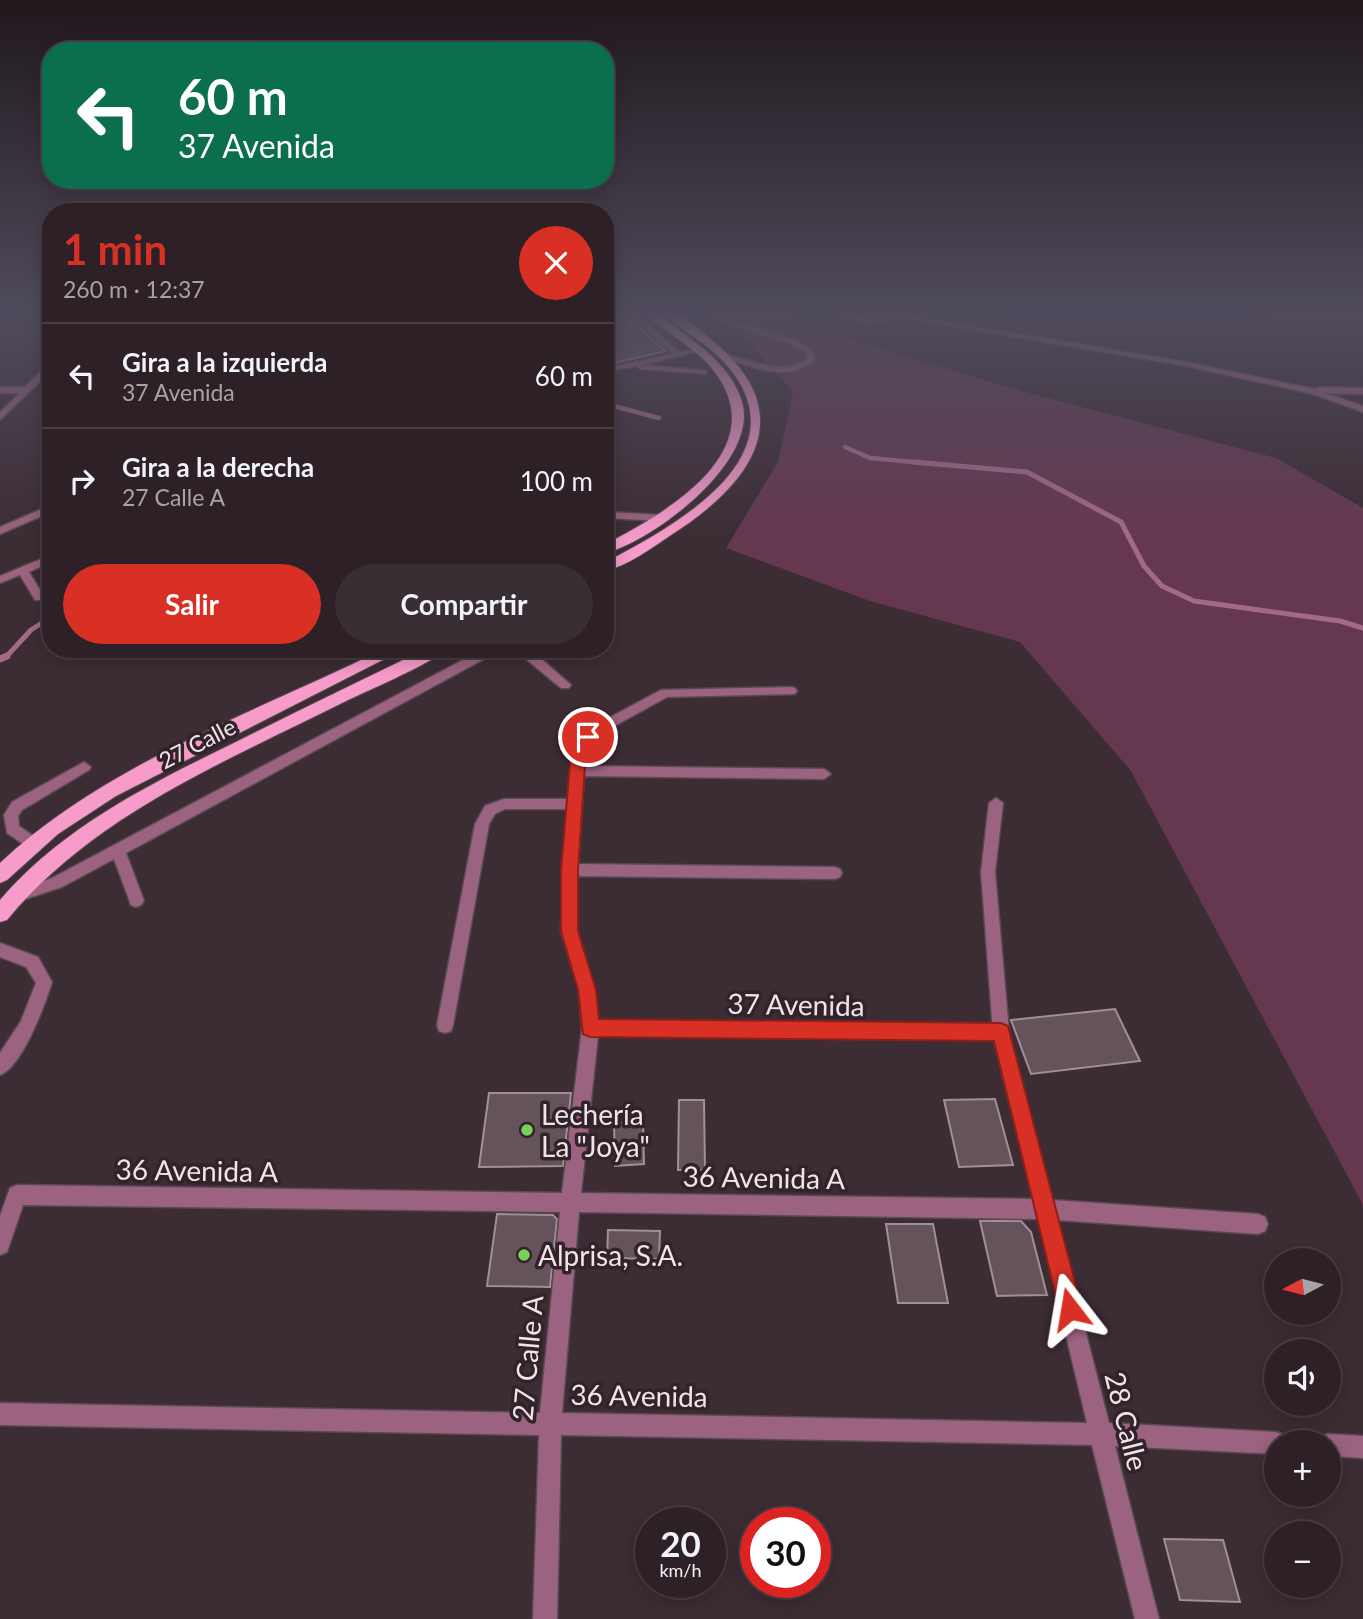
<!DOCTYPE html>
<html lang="es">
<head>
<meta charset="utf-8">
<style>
  body { margin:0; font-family:Lato,sans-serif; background:#392e33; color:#f1f3f6; height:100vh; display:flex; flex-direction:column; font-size:26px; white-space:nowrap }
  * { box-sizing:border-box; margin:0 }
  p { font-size:23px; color:#a7a3a7 }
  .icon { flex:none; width:38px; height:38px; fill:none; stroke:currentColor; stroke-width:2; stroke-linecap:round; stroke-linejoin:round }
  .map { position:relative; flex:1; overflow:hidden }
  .details { position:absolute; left:42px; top:203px; width:572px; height:455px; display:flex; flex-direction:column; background:#2d2127; border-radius:28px; box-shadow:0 4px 18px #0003,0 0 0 2px #483e44 }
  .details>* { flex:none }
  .banner { position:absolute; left:42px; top:42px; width:572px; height:147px; border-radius:28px; box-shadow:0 4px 18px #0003,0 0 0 2px #483e44; background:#0b6e4f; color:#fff; overflow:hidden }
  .needle { width:46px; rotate:263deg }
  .buttons { position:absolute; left:1264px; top:1248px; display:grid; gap:14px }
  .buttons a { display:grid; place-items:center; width:77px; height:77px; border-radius:50%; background:#2d2127; box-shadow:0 4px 18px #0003,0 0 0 2px #483e44; font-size:35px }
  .speed { position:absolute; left:635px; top:1507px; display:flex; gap:14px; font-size:35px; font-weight:700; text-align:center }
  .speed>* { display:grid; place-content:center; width:91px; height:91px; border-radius:50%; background:#2d2127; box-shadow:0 4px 18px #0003,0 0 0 2px #483e44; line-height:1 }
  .speed small { font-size:18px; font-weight:400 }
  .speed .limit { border:10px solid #d22; background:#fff; color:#111 }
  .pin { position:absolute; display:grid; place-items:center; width:60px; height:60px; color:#fff; margin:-30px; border:4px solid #fff; border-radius:50%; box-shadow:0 2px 7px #0007 }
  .me { position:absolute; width:77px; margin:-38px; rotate:346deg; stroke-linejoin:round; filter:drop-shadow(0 0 5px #0008) }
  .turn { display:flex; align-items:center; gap:24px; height:147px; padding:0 21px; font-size:32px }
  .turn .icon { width:91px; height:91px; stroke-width:2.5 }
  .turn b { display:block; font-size:49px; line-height:60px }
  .round { display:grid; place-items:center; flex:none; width:74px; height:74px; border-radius:37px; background:#392e33 }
  .head { display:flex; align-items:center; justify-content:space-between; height:119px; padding:0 21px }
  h1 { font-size:42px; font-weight:700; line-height:52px; color:#d93025 }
  .primary-button { display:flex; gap:14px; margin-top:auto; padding:14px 21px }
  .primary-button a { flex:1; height:80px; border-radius:42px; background:#d93025; color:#fff; font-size:28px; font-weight:700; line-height:80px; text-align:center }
  .primary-button a+a { background:#392e33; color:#f1f3f6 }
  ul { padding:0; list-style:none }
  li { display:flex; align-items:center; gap:21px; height:105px; padding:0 21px; border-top:2px solid #483e44 }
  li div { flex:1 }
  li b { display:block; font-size:26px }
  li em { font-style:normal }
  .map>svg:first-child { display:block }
  .green { fill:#653850 }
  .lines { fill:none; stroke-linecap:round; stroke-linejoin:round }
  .stream-far2 { stroke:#a36989; stroke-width:4.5 }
  .stream-far1 { stroke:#a36989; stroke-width:5 }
  .stream { stroke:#a36989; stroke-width:7 }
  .building { fill:#65535b; stroke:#a28e97; stroke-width:2 }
  .lane-casing { stroke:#594951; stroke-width:3 }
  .street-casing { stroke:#594951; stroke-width:3 }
  .primary-casing { stroke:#594951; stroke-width:2 }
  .lane { fill:#9b637f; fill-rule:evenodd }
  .street { fill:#9b637f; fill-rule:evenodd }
  .primary { fill:#f69bca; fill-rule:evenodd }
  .route { fill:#d93025; stroke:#8d1f18; stroke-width:2 }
  .poi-dot { fill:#78d158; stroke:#32232a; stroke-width:2.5 }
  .labels { text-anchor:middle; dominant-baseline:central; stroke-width:7; stroke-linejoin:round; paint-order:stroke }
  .street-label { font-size:23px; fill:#efe4e9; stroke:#32232a }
  .near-street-label { font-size:28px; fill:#efe4e9; stroke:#32232a }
  .near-poi-label { font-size:28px; fill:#efe4e9; stroke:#32232a; text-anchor:start }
</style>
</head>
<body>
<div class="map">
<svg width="1363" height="1619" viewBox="0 0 1363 1619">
  <rect width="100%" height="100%" fill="#3c2c34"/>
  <path class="green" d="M704 311H785L804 326 1025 392 1276 458 1363 508V1205L1131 771 1020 642 870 601 726 548 778 462 793 392 747 341Z
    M1220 311H1363V332Z"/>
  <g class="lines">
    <path class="stream-far2" d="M606 404 659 418
      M845 447 870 458 934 464"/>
    <path class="stream-far1" d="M914 462 1027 472 1121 522 1144 566 1162 586 1194 601 1340 621 1363 628
      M6 657 31 630 51 617"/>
    <path class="stream" d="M0 659 7 656"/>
  </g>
  <path class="building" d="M606 311H619L666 351 606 365Z
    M1115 1009 1140 1061 1031 1074 1011 1020Z
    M489 1093H571L563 1166 479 1167Z
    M995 1099 1013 1165 959 1167 944 1100Z
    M679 1100H704L705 1170H678Z
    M643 1122 644 1164 615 1166 614 1123Z
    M497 1214 553 1215 557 1219 550 1287 487 1286Z
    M980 1221H1021L1031 1232 1047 1295 997 1296Z
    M886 1224H933L948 1303H898Z
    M608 1230 660 1231 659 1259 607 1258Z
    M1164 1539 1223 1540 1240 1602 1180 1600Z"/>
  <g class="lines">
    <defs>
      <path id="lane" d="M624 311H632L680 352 696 349 700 351 642 365 703 370 707 372 706 374 640 369 637 366 606 372V368L673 354Z
        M702 311C714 311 723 317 734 321 761 331 789 334 813 350L815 360C786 385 752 365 720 358V354H723C752 359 779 377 807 359L806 353 797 347 729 324Z
        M606 512 662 515 667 518 662 521 606 518Z
        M491 649H530L571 685 569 688H561L520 654 509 652 484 659 126 853 144 901 141 905 136 907 131 905 114 859 62 887 19 901 14 899 11 895 14 891 52 878 476 653Z
        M84 762 91 767 89 770 22 810 18 816 19 826 39 840 41 844 39 848H29L7 833 4 815 12 802Z
        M996 798 1003 803 995 872 1009 1032 1007 1038 1001 1040 995 1038 993 1032 981 872 989 803Z
        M0 943 38 957 52 982C45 1005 22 1067 0 1075V1053L21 1021 36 983 26 967 0 957Z"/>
      <path id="street" d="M833 311C845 311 856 318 868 318 881 319 891 311 903 311L900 314 1186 362 1315 389 1319 387 1363 388V394L1325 393 1363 406V412L1313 394 1186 366 896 317C876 326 851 325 833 311Z
        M48 364H51V371L0 420V412L20 393H0V387H25Z
        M51 505V512L0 534V527Z
        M51 555V562L29 572 45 598 43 600H35L20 575 0 583V576Z
        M791 687 795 688 797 691 795 694 667 697 600 734 586 752 585 766 824 769 831 774 824 779 584 776 578 864 835 867 840 869 842 873 840 877 835 879 577 876V931L595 990 598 1020 1001 1024 1007 1026 1009 1032 1052 1200 1258 1214 1265 1217 1268 1224 1265 1231 1258 1234 1057 1220 1109 1423 1276 1432 1284 1435 1287 1442H1276V1454L1115 1446 1159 1619H1135L1092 1445 561 1435 557 1619H533L539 1435 0 1425V1403L540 1413 560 1212 23 1205 7 1252 0 1255V1216L10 1188 17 1185 562 1193 582 1028 579 990 561 931 563 870 568 809H505L495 814 489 824 453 1025 451 1031 445 1033 439 1031 437 1025 475 824 485 806 504 799H568L572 751 590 728 661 690ZM598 1036 994 1040 1033 1199 581 1193ZM579 1212 1038 1219 1087 1423 562 1413Z
        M1328 1434 1363 1436V1458L1328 1456V1442H1318L1320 1437Z"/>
      <path id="primary" d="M643 311H654C685 336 734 363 743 406 755 464 654 540 606 553V544C662 515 769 455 719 378 701 349 666 335 643 311Z
        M662 311C681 310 701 331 715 343 803 417 748 486 671 535 652 548 628 565 606 571V562C668 529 797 462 734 374 715 347 685 334 662 311Z
        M384 649H404L116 796 58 834 7 880 0 883V863C105 764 256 712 384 649Z
        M426 649H446C434 663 359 694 338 705 220 764 93 816 7 920L0 922V900C63 827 148 785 234 743 297 711 362 680 426 649Z"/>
    </defs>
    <use href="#lane" class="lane-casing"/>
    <use href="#street" class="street-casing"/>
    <use href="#primary" class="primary-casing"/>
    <use href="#lane" class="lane"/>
    <use href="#street" class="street"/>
    <use href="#primary" class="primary"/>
  </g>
  <linearGradient id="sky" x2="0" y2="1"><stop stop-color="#21181d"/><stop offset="0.58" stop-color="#504b5c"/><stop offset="1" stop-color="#504b5c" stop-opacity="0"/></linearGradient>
  <rect width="1363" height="538" fill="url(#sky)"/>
  <path class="route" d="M588 731 595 737 586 751 578 870V931L596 990 599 1019 1001 1023 1008 1026 1082 1309 1079 1317 1070 1321 1062 1317 1059 1309 994 1041 590 1037 583 1034 578 990 561 931V870L571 751 582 733Z"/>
  <g class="poi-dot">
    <circle cx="527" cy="1130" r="7"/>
    <circle cx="524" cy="1255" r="7"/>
  </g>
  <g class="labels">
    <g class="street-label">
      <text transform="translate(197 743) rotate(-27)">27 Calle</text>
    </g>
    <g class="near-street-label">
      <text transform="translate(796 1004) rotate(1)">37 Avenida</text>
      <text transform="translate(197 1170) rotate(1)">36 Avenida A</text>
      <text transform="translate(764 1177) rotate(1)">36 Avenida A</text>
      <text transform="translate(527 1358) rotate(-85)">27 Calle A</text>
      <text transform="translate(639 1395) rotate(1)">36 Avenida</text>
      <text transform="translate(1127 1421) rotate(76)">28 Calle</text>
    </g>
    <g class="near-poi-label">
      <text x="541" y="1114">Lechería<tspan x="541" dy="32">La "Joya"</tspan></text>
      <text x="538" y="1255">Alprisa, S.A.</text>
    </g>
  </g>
</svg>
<div class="buttons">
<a><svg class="needle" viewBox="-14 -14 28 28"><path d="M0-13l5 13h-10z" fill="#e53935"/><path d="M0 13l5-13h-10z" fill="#a7a3a7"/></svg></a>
<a><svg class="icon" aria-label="sound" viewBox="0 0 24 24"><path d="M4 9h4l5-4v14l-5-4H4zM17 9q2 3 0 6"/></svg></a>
<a>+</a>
<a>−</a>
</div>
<div class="speed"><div>20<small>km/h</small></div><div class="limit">30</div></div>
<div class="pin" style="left:588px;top:737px;background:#d93025"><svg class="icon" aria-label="arrive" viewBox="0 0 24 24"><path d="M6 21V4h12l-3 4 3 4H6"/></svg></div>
<svg class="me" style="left:1070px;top:1309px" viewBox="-20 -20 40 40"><path d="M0-17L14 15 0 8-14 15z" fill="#d93025" stroke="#fff" stroke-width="4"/></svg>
<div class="banner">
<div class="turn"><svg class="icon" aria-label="left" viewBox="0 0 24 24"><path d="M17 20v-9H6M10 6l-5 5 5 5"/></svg><div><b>60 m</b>37 Avenida</div></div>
</div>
<section class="details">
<div class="head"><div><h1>1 min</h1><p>260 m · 12:37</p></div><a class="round" style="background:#d93025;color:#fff"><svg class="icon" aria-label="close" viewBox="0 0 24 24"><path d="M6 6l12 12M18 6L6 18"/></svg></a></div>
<ul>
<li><svg class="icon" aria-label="left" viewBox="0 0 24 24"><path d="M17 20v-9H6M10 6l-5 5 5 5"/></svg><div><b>Gira a la izquierda</b><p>37 Avenida</p></div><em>60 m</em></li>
<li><svg class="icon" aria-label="right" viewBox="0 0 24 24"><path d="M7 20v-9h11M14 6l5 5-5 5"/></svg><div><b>Gira a la derecha</b><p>27 Calle A</p></div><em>100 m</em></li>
</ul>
<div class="primary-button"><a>Salir</a><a>Compartir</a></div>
</section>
</div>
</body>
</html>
